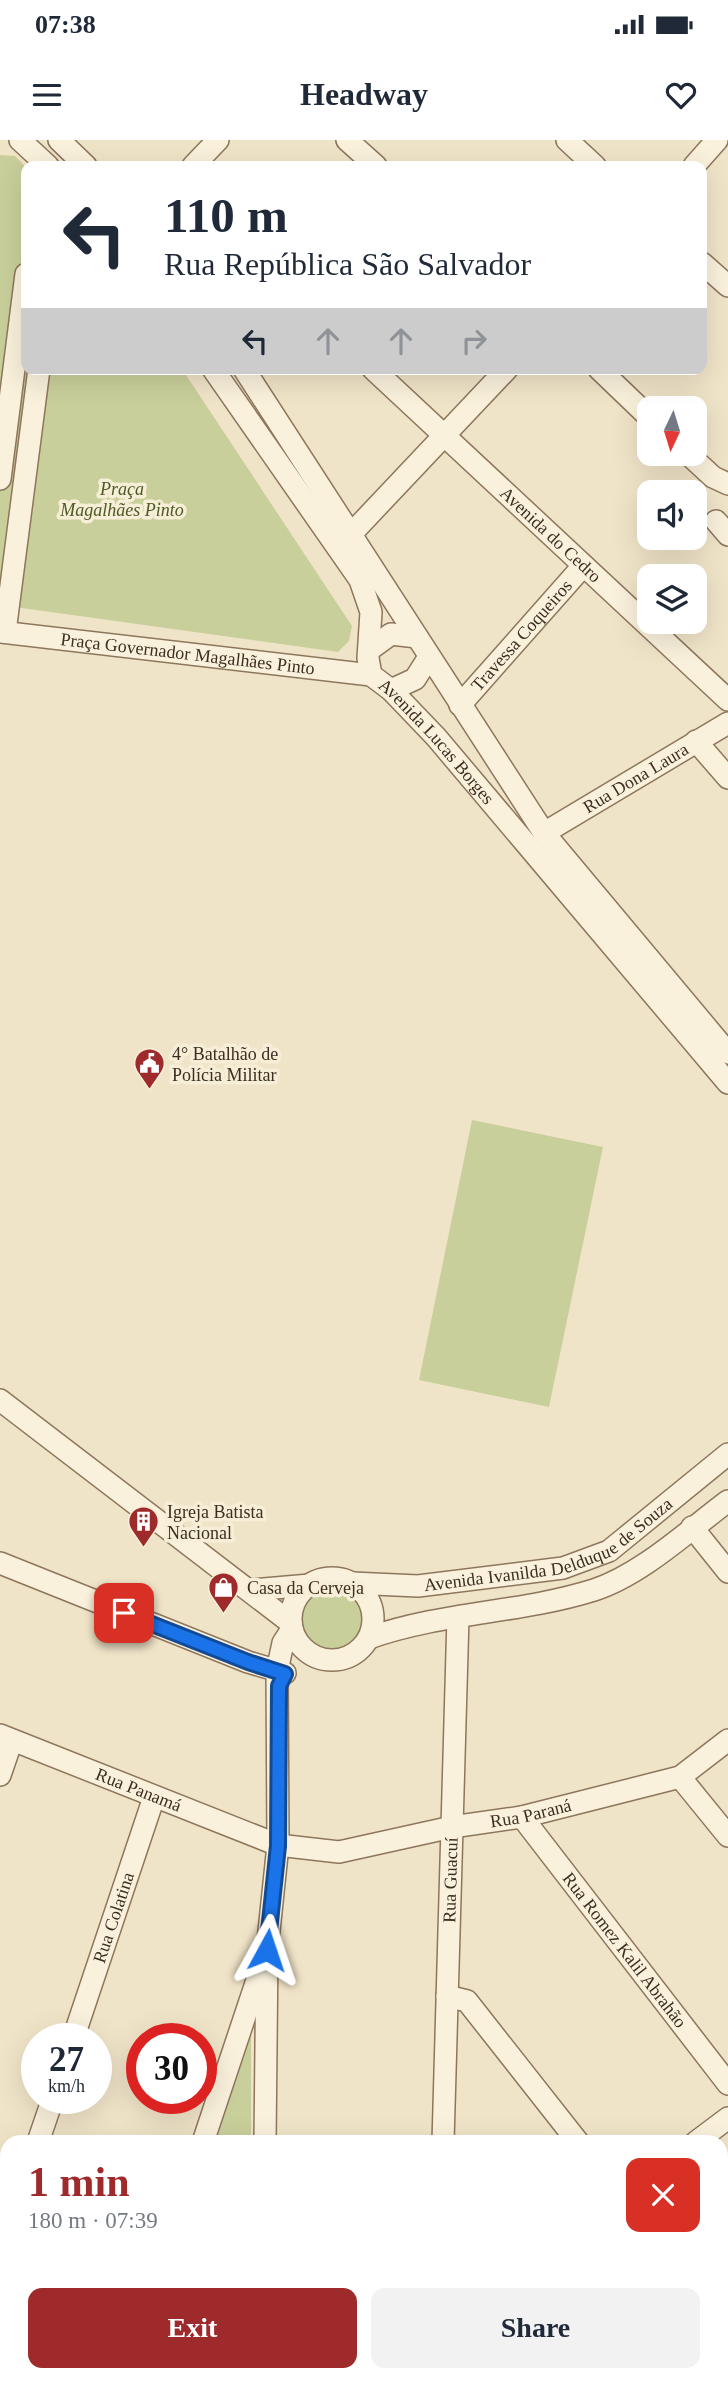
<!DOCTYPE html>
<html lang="en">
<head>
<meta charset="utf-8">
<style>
  body { margin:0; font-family:Georgia,serif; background:#f2f2f3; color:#1f2937; height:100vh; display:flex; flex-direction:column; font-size:26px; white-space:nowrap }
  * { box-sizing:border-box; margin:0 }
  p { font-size:23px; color:#747a83 }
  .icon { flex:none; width:38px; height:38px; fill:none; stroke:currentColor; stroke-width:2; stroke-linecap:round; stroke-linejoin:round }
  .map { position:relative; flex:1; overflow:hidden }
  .side { position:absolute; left:0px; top:1995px; width:728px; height:247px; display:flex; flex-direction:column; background:#fff; border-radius:21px 21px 0 0; box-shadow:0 7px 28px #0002 }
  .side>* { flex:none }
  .banner { position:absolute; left:21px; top:21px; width:686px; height:214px; border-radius:14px; box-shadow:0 7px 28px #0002; background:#fff; color:#1f2937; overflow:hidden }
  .needle { width:46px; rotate:184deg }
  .buttons { position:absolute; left:637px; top:256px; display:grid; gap:14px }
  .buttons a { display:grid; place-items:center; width:70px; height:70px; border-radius:14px; background:#fff; box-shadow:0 7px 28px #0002; font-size:35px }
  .speed { position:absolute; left:21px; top:1883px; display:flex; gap:14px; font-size:35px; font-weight:700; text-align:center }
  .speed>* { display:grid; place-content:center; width:91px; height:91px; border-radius:50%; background:#fff; box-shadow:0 7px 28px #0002; line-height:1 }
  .speed small { font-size:18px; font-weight:400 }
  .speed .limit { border:10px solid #d22; background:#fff; color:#111 }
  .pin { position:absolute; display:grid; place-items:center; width:60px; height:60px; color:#fff; margin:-30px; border-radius:14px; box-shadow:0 4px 10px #0006 }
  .me { position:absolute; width:77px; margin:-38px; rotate:5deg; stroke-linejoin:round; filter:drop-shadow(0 0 5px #0008) }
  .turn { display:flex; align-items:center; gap:24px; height:147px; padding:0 28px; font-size:32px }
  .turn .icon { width:91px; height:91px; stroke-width:2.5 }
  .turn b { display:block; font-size:49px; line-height:60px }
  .lanes { display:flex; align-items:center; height:66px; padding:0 28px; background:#0003; justify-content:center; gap:35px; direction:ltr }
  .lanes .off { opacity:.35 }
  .round { display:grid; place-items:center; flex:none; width:74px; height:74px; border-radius:14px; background:#f2f2f3 }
  .summary { display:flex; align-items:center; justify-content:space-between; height:119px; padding:0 28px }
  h1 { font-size:42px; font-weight:700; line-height:52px; color:#9e2a2b }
  .cta { display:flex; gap:14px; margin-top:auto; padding:14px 28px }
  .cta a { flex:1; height:80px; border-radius:14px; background:#9e2a2b; color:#fff; font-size:28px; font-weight:700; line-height:80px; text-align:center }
  .cta a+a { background:#f2f2f3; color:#1f2937 }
  .status { display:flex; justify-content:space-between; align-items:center; height:49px; padding:0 35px; background:#fff; direction:ltr }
  .status svg { height:19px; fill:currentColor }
  header { display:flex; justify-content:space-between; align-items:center; height:91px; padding:0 28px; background:#fff; font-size:32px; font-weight:700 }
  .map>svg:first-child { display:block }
  .green { fill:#c9cf9b }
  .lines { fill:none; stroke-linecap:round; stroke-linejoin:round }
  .minor-casing { stroke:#8d765c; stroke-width:24 }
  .minor { stroke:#faf1dc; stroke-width:21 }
  .route-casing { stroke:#114b97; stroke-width:18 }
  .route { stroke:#1a73e8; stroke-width:12 }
  .labels { text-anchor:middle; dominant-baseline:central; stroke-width:7; stroke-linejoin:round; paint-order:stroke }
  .park-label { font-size:18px; font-style:italic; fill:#4d5a26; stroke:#f7eed8 }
  .street-label { font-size:18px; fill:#3d2e20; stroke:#f7eed8 }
  .poi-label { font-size:18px; fill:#3d2e20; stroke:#f7eed8; text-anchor:start }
</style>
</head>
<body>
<div class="status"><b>07:38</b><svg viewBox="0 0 49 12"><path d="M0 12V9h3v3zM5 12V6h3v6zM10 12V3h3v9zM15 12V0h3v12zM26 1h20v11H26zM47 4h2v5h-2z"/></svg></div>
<header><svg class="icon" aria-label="menu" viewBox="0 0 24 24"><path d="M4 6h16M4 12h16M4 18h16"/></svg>Headway<svg class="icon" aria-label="heart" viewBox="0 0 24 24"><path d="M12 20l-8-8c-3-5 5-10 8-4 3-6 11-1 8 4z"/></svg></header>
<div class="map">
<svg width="728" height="2241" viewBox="0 0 728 2241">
  <rect width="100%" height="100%" fill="#f0e4c8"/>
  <path class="green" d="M0 15 15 16 26 27V229H182L352 486 349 501 338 512 0 465Z
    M472 980 603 1007 549 1267 419 1240Z
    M298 1479a34 34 0 1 1 68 0a34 34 0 1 1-68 0Z
    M251 1891V2002H212Z"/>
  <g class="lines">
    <defs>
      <g id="minor">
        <path d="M20 0 48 26"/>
        <path d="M59 0 86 26"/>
        <path d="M347 0 376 26"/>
        <path d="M567 0 595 26"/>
        <path d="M193 26 218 0"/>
        <path d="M694 26 717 0"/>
        <path d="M702 123 728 146"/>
        <path id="s1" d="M213 229 360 440 371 472 368 518 371 535 391 550 436 597 728 943"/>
        <path d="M244 229 544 693 728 913"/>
        <path id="s2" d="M373 229 728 560"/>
        <path d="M599 229 649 277"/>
        <path d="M687 313 713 337 728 344"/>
        <path d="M0 339 26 134"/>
        <path d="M716 381 728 395"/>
        <path d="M352 393 507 229"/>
        <path id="s3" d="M0 492 371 535"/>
        <path d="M5 492 39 229"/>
        <path d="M369 510 391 494 417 497"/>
        <path d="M391 550 415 539 429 517"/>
        <path id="s4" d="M460 565 583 426"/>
        <path d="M696 601 728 638"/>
        <path id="s5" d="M544 693 728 583"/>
        <path d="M0 1260 291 1483"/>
        <path d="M692 1387 728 1432"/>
        <path d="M0 1423 248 1522 285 1533"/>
        <circle cx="332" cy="1479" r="41"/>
        <path id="s6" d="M352 1443 418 1446 563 1428 609 1411 728 1314"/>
        <path d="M251 1450 310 1445"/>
        <path d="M369 1498C442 1472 521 1473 594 1450 641 1435 689 1390 728 1361"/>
        <path id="s7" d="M0 1595 278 1705 339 1712 452 1687 522 1677 680 1637 728 1600"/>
        <path d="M0 1635 12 1600"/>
        <path d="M680 1637 728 1696"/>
        <path id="s8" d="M522 1677 728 1944"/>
        <path d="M447 1856 467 1861 578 2002"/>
        <path id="s9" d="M73 1899 154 1657"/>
        <path d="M38 2002 53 1958"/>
        <path d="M203 2002 261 1828"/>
        <path d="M265 2002 267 1810 278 1705 277 1531 283 1503 292 1489"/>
        <path id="s10" d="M443 2002 458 1477"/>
        <path d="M696 2002 728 1978"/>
        <path d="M0 2116 7 2095"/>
        <path d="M0 2155 7 2158"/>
        <path d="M721 2190 728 2199"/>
        <path d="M199 2235 216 2241"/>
        <path d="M561 2235 566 2241"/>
        <path d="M262 2241 263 2235"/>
        <path d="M436 2241V2235"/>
      </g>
    </defs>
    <use href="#minor" class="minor-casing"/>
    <use href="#minor" class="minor"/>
  </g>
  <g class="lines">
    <defs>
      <path id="route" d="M124 1473 248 1522 285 1534 279 1546 278 1706 267 1810"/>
    </defs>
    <use href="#route" class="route-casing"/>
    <use href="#route" class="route"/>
  </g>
  <defs>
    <symbol id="civic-pin" viewBox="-11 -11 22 30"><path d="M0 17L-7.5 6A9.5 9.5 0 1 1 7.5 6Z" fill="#9e2a2b" stroke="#f7eed8"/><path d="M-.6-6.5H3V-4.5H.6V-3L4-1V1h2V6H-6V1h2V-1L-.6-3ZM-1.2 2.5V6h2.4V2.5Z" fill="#fff"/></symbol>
    <symbol id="building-pin" viewBox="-11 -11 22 30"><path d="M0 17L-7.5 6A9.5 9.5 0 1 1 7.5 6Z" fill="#9e2a2b" stroke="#f7eed8"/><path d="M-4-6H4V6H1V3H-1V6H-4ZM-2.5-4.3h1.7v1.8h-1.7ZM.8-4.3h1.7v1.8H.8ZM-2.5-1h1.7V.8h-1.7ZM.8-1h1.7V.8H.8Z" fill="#fff"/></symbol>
    <symbol id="shop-pin" viewBox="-11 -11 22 30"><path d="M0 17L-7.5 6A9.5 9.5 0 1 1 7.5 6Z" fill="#9e2a2b" stroke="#f7eed8"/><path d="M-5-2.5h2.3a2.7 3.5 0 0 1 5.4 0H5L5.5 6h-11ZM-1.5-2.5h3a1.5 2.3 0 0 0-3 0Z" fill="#fff"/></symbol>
  </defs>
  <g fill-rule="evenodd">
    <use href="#civic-pin" x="132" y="906" width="35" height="47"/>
    <use href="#building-pin" x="126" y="1364" width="35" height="47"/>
    <use href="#shop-pin" x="206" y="1430" width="35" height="47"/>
  </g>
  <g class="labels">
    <g class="park-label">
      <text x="122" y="349">Praça<tspan x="122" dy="21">Magalhães Pinto</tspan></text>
    </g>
    <g class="street-label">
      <text stroke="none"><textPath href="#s2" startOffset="243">Avenida do Cedro</textPath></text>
      <text stroke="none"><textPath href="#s4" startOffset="93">Travessa Coqueiros</textPath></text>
      <text stroke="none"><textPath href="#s3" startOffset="189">Praça Governador Magalhães Pinto</textPath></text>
      <text stroke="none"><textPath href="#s1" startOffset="448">Avenida Lucas Borges</textPath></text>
      <text stroke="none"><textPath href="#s5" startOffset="107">Rua Dona Laura</textPath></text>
      <text stroke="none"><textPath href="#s6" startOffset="206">Avenida Ivanilda Delduque de Souza</textPath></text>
      <text stroke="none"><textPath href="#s7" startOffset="149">Rua Panamá</textPath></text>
      <text stroke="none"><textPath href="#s7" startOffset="556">Rua Paraná</textPath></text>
      <text stroke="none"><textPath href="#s10" startOffset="262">Rua Guacuí</textPath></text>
      <text stroke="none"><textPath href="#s9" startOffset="128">Rua Colatina</textPath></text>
      <text stroke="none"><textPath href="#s8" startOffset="168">Rua Romez Kalil Abrahão</textPath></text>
    </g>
    <g class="poi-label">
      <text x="172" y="914">4° Batalhão de<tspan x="172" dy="21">Polícia Militar</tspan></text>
      <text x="167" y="1372">Igreja Batista<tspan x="167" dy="21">Nacional</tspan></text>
      <text x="247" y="1448">Casa da Cerveja</text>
    </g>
  </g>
</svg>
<div class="buttons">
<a><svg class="needle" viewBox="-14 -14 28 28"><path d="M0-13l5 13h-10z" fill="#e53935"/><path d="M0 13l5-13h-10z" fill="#747a83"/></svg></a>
<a><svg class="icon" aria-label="sound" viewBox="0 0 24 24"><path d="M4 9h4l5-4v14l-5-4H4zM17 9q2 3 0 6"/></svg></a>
<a><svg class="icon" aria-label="layers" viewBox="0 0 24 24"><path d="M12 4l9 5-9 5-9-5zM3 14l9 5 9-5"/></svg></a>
</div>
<div class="speed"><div>27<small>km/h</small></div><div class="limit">30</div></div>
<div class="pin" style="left:124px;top:1473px;background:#d93025"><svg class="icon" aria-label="arrive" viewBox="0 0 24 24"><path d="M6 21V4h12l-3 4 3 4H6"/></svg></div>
<svg class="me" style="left:267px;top:1810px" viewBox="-20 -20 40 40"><path d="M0-17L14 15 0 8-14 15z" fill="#1a73e8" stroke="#fff" stroke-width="4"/></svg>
<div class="banner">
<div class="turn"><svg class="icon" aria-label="left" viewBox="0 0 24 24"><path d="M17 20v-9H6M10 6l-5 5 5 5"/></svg><div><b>110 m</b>Rua República São Salvador</div></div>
<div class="lanes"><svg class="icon" aria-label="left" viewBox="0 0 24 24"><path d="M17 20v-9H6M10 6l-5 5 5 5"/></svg><svg class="icon off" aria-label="ahead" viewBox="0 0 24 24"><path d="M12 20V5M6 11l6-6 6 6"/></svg><svg class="icon off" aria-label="ahead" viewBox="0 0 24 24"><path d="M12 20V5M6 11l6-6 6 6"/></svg><svg class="icon off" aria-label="right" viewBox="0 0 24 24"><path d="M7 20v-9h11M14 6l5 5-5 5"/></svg></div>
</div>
<section class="side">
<div class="summary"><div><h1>1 min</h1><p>180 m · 07:39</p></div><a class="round" style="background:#d93025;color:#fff"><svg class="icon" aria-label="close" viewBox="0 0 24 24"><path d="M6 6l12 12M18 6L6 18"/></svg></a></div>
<div class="cta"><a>Exit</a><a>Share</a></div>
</section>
</div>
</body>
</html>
